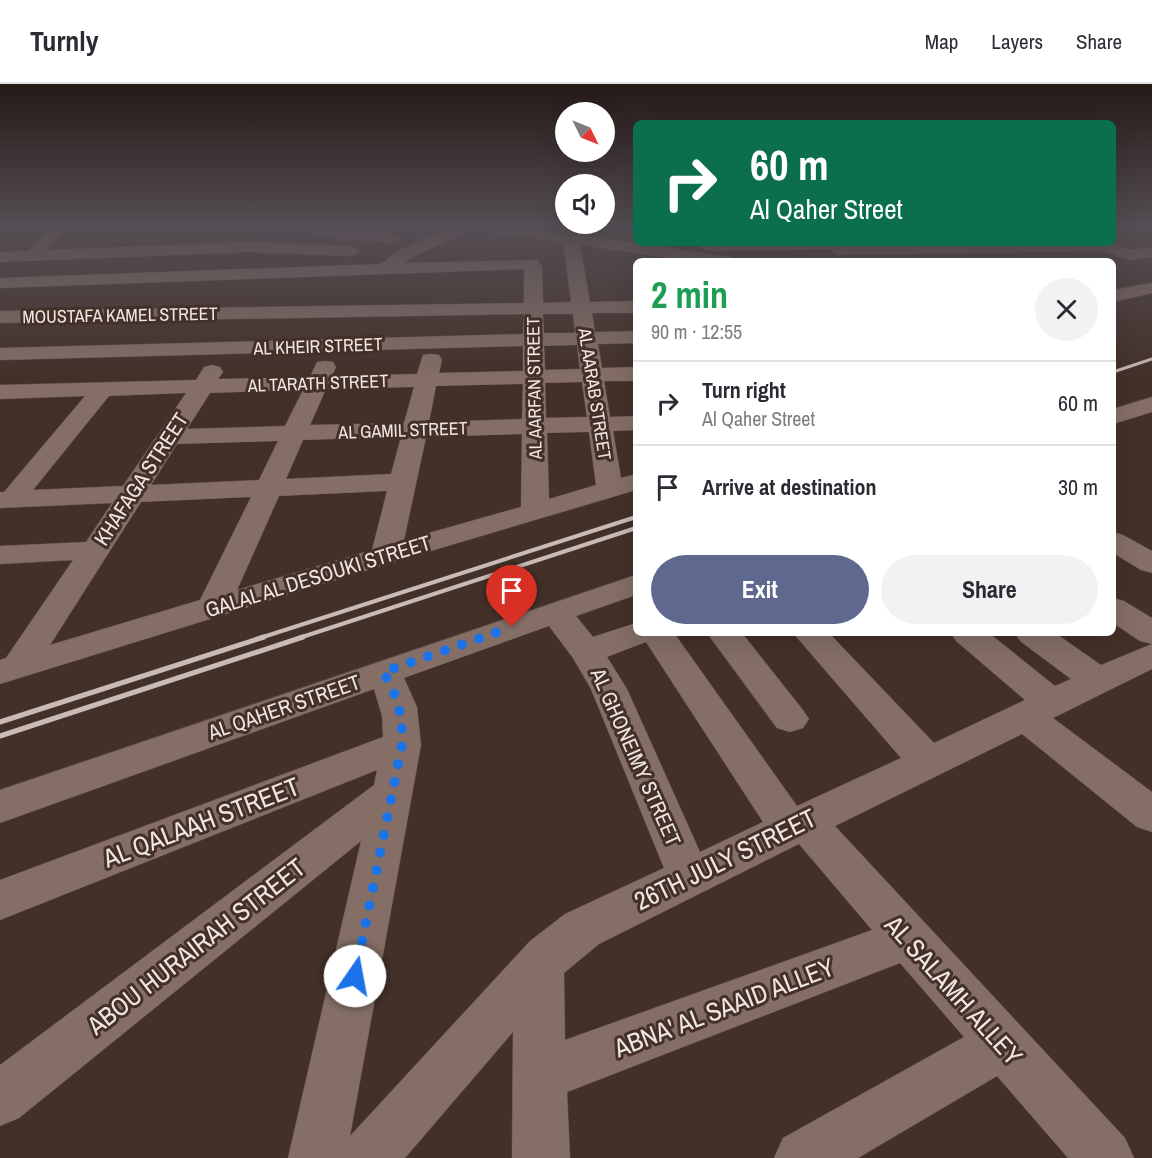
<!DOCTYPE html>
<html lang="en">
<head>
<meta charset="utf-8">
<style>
  body { margin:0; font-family:"Archivo Narrow",sans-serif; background:#f2f2f3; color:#2b2b33; height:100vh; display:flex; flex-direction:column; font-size:22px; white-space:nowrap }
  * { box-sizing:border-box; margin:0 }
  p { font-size:20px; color:#7c7c81 }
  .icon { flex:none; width:33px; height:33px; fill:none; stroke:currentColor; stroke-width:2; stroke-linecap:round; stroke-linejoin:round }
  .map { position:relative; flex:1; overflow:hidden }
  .drawer { position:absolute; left:633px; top:174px; width:483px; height:378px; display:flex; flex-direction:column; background:#fff; border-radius:9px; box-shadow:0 6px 24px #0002 }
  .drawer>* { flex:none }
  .banner { position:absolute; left:633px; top:36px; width:483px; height:126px; border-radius:9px; box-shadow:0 6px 24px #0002; background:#0b6e4f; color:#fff; overflow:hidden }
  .needle { width:39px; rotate:133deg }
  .controls { position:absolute; left:555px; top:18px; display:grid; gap:12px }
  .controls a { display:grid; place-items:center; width:60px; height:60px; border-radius:50%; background:#fff; box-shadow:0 6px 24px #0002; font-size:30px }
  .pin { position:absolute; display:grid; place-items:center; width:51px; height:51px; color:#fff; margin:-62px -26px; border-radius:50% 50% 50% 0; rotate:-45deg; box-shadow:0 0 6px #0007 }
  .pin .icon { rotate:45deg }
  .me { position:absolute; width:66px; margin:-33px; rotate:12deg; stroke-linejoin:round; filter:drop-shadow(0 0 4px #0008) }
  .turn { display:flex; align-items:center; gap:21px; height:126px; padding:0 18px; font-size:27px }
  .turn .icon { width:78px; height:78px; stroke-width:2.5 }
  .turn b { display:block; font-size:42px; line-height:51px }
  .round { display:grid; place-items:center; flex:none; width:63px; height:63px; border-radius:32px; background:#f2f2f3 }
  .overview { display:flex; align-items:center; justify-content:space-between; height:102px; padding:0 18px }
  h1 { font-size:36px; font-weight:700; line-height:45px; color:#1e9e55 }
  .action { display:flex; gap:12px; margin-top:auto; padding:12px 18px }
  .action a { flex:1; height:69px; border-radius:36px; background:#5f688e; color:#fff; font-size:24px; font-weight:700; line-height:69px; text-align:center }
  .action a+a { background:#f2f2f3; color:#2b2b33 }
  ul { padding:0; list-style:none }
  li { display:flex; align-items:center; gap:18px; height:84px; padding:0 18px; border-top:2px solid #e1e1e2 }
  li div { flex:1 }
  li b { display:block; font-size:22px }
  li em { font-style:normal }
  header { display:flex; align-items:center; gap:36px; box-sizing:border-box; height:84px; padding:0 30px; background:#fff; border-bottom:2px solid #e1e1e2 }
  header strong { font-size:28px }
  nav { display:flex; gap:33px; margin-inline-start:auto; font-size:21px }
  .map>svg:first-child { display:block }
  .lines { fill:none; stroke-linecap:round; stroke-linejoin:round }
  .minor-casing { stroke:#5d4d48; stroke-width:1 }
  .minor { fill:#846e66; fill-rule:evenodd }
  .rail-far2 { stroke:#c8bbb5; stroke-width:3 }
  .rail-far1 { stroke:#c8bbb5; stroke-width:4 }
  .rail { stroke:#c8bbb5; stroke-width:5 }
  .route { stroke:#1a73e8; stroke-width:10; stroke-dasharray:0 18 }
  .labels { text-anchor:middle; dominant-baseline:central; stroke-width:6; stroke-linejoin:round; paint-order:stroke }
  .far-street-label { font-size:18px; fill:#f1e5e0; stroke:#433029 }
  .street-label { font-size:21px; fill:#f1e5e0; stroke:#433029 }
  .near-street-label { font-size:26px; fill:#f1e5e0; stroke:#433029 }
</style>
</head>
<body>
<header>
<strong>Turnly</strong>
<nav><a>Map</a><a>Layers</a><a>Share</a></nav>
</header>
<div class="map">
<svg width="1152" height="1074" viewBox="0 0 1152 1074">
  <rect width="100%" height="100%" fill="#433029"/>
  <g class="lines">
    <defs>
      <path id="minor" d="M52 143H68L47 166 249 158 352 162 360 167 352 172 249 168 0 178V168L28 167Z
        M453 143H474L471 146 413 173 404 179 537 176 542 182 543 219 571 218 563 158 490 148 482 143H521L562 149 561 143H577L578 151 732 173 734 177H691L580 161 590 218 636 217V229H592L595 248 636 247V259L598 260 602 284 636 283V297H604L610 333 636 332V346L613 347 621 394 636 390V406L397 477 0 600V576L6 574 73 476 0 480V462L86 458 112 419 0 424V408H4L85 312 0 315V301L196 296 204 283 212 281 220 283 223 288 218 295 310 293 317 278 325 277 333 278 336 283 332 292 417 290 423 271 431 270 439 271 442 276 439 289 523 287V262L0 276V264L523 250 524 230 0 239V227L524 219V185L0 204V194L381 180 401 165ZM543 230H573L575 249H544ZM577 261 580 285 545 286 544 262ZM582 298 587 333 546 334 545 299ZM523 300 522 335 429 338 436 302ZM414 303 404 339 310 341 326 305ZM303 306 285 342 187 345 210 309ZM186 309 123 402 33 406 109 312ZM589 348 596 401 549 415 547 349ZM522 350 521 423 404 456 426 353ZM401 353 391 390 286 395 303 356ZM278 357 259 396 151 401 177 360ZM387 407 372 466 237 506 279 412ZM251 413 200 516 50 561 141 418Z
        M324 144 392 149 400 154 392 159 318 152 316 149Z
        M703 159H840V161L1110 159 1132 166 1152 163V173L1131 176 1102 167 839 171 833 169 832 165 709 167 703 165 701 162Z
        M1152 199V209L1113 218V206Z
        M1152 313V328L1113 340V325Z
        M1113 448 1123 451 1152 467V489L1141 486 1113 469Z
        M636 491V511L576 532 593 553 636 539V549H674L797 722 901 674 793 549H829L934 659 1025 616 956 557 951 549H989L1055 602 1071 595 1020 557 1015 549H1055L1101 581 1152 560 1140 557 1113 539V514L1124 517 1152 534V585L1053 634 1152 708V748L1137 743 1022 650 835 742 1125 1054 1134 1074H1068L997 992 858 1074H774L783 1054 964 953 900 879 567 1008 570 1074H512L513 948 405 1074H288L361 757 19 1034 0 1042V981L374 701 377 686 0 836V796L383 653 382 632 374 605 0 739V706ZM549 542 573 574 591 605 664 784 565 830 530 857 350 1052 421 661 417 623 404 594ZM646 558 763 738 700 768 627 605 607 573ZM799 760 872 846 565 956 564 889 599 860Z
        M707 549H742L803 626 809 635 803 644 790 648 777 644Z"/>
    </defs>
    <use href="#minor" class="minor-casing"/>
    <use href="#minor" class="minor"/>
    <path class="rail-far2" d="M1113 288 1152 275"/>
    <path class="rail-far1" d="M260 554 636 433
      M299 554 636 444"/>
    <path class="rail" d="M0 638 264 553
      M0 652 303 553"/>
  </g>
  <linearGradient id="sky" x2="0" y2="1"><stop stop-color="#251a17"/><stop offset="0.49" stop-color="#554e54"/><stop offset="1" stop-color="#554e54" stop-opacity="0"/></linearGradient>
  <rect width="1152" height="293" fill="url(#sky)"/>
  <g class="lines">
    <path class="route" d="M355 892 402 661C403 633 398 612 383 588L512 543"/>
  </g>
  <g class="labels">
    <g class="far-street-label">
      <text transform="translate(120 231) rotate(-1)">MOUSTAFA KAMEL STREET</text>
      <text transform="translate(318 262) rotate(-2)">AL KHEIR STREET</text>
      <text transform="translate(318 299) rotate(-2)">AL TARATH STREET</text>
      <text transform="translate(534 304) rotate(-91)">AL AARFAN STREET</text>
      <text transform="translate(595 310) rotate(81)">AL AARAB STREET</text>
      <text transform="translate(403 346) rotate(-2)">AL GAMIL STREET</text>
    </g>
    <g class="street-label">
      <text transform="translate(141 395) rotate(-57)">KHAFAGA STREET</text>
      <text transform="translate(318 492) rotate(-17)">GALAL AL DESOUKI STREET</text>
      <text transform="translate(284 623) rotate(-19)">AL QAHER STREET</text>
      <text transform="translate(636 673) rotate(66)">AL GHONEIMY STREET</text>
    </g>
    <g class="near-street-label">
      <text transform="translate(201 738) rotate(-21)">AL QALAAH STREET</text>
      <text transform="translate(725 775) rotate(-26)">26TH JULY STREET</text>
      <text transform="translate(196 862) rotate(-38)">ABOU HURAIRAH STREET</text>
      <text transform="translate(954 906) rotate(48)">AL SALAMH ALLEY</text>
      <text transform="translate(724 923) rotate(-21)">ABNA' AL SAAID ALLEY</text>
    </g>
  </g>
</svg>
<div class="controls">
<a><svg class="needle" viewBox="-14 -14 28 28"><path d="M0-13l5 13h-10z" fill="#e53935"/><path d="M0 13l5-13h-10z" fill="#7c7c81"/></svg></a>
<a><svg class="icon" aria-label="sound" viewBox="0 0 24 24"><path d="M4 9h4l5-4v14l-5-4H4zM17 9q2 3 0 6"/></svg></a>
</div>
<div class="pin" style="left:512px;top:543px;background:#d93025"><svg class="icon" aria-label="arrive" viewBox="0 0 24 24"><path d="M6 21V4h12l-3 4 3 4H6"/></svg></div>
<svg class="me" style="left:355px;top:892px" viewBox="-20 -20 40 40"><circle r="19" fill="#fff"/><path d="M0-13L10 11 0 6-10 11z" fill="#1a73e8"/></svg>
<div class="banner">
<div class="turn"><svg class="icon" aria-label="right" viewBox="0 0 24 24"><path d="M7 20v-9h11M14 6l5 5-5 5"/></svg><div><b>60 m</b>Al Qaher Street</div></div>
</div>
<section class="drawer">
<div class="overview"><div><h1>2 min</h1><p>90 m · 12:55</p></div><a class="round"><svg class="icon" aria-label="close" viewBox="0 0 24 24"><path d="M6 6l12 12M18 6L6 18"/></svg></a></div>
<ul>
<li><svg class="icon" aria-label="right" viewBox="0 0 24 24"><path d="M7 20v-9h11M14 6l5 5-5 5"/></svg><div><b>Turn right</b><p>Al Qaher Street</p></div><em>60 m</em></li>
<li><svg class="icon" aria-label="arrive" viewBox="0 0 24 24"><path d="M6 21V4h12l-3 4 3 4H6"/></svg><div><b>Arrive at destination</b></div><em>30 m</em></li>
</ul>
<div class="action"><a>Exit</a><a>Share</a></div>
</section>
</div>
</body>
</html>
